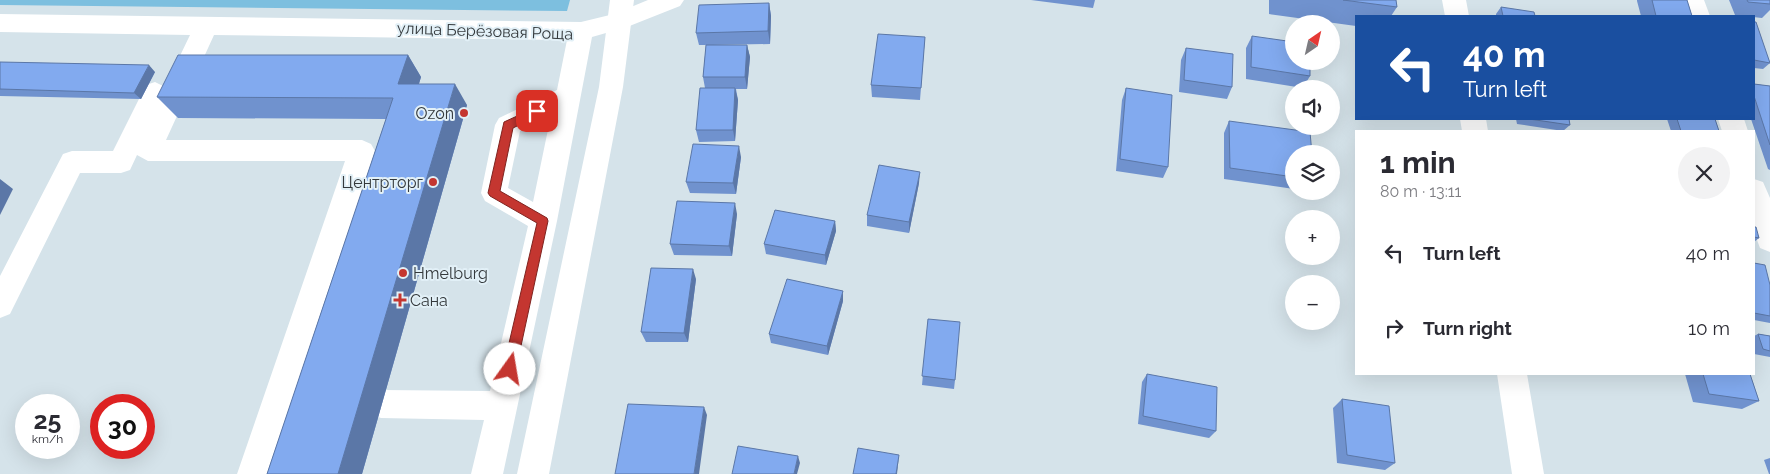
<!DOCTYPE html>
<html lang="en">
<head>
<meta charset="utf-8">
<style>
  body { margin:0; font-family:Raleway,sans-serif; background:#f2f2f3; color:#2b2b33; height:100vh; display:flex; flex-direction:column; font-size:19px; white-space:nowrap }
  * { box-sizing:border-box; margin:0 }
  p { font-size:16px; color:#7c7c81 }
  .icon { flex:none; width:28px; height:28px; fill:none; stroke:currentColor; stroke-width:2; stroke-linecap:round; stroke-linejoin:round }
  .map { position:relative; flex:1; overflow:hidden }
  .panel { position:absolute; left:1355px; top:130px; width:400px; height:245px; display:flex; flex-direction:column; background:#fff; border-radius:0px; box-shadow:0 5px 20px #0002 }
  .panel>* { flex:none }
  .banner { position:absolute; left:1355px; top:15px; width:400px; height:105px; border-radius:0px; box-shadow:0 5px 20px #0002; background:#1a4fa0; color:#fff; overflow:hidden }
  .needle { width:32px; rotate:34deg }
  .tools { position:absolute; left:1285px; top:15px; display:grid; gap:10px }
  .tools a { display:grid; place-items:center; width:55px; height:55px; border-radius:50%; background:#fff; box-shadow:0 5px 20px #0002; font-size:25px }
  .speed { position:absolute; left:15px; top:394px; display:flex; gap:10px; font-size:25px; font-weight:700; text-align:center }
  .speed>* { display:grid; place-content:center; width:65px; height:65px; border-radius:50%; background:#fff; box-shadow:0 5px 20px #0002; line-height:1 }
  .speed small { font-size:12px; font-weight:400 }
  .speed .limit { border:8px solid #d22; background:#fff; color:#111 }
  .pin { position:absolute; display:grid; place-items:center; width:42px; height:42px; color:#fff; margin:-21px; border-radius:10px; box-shadow:0 2px 8px #0006 }
  .me { position:absolute; width:55px; margin:-28px; rotate:13deg; stroke-linejoin:round; filter:drop-shadow(0 0 4px #0008) }
  .turn { display:flex; align-items:center; gap:18px; height:105px; padding:0 25px; font-size:22px }
  .turn .icon { width:65px; height:65px; stroke-width:2.5 }
  .turn b { display:block; font-size:35px; line-height:42px }
  .round { display:grid; place-items:center; flex:none; width:52px; height:52px; border-radius:26px; background:#f2f2f3 }
  .overview { display:flex; align-items:center; justify-content:space-between; height:85px; padding:0 25px }
  h1 { font-size:30px; font-weight:700; line-height:38px }
  ul { padding:0; list-style:none }
  li { display:flex; align-items:center; gap:15px; height:75px; padding:0 25px }
  li div { flex:1 }
  li b { display:block; font-size:19px }
  li em { font-style:normal }
  .map>svg:first-child { display:block }
  .green { fill:#7dbfdf }
  .lines { fill:none; stroke-linecap:round; stroke-linejoin:round }
  .minor { fill:#fff; fill-rule:evenodd }
  .major { fill:#fff; fill-rule:evenodd }
  .wall { fill:#7092ce }
  .shaded-wall { fill:#5b77a7 }
  .building { fill:#82aaef; stroke:#5b77a7 }
  .route { fill:#c43630; stroke:#7f231f }
  .poi-dot { fill:#c43630; stroke:#e2f0f7; stroke-width:2 }
  .labels { text-anchor:middle; dominant-baseline:central; stroke-width:4; stroke-linejoin:round; paint-order:stroke }
  .street-label { font-size:16px; fill:#34393c; stroke:#e2f0f7 }
  .poi-label { font-size:16px; fill:#34393c; stroke:#e2f0f7; text-anchor:end }
</style>
</head>
<body>
<div class="map">
<svg width="1770" height="474" viewBox="0 0 1770 474">
  <rect width="100%" height="100%" fill="#d5e3ea"/>
  <path class="green" d="M0 0H570L567 11 0 5Z"/>
  <g class="lines">
    <path class="minor" d="M648 0H684L680 6 627 27 592 37 557 221 503 474H471L484 420 381 418 370 414 366 404 370 394 381 390 490 391 528 226 485 201 481 193 495 125 499 118 557 90 567 40 214 35 166 140H362L371 144 375 151 269 474H237L345 161H148L137 155 130 170 121 173H80L10 314 0 318V276L63 154 72 151H113L146 85 155 82 165 87 190 35 0 32V14L581 22 614 14ZM551 115 533 202 508 188 520 131Z
      M1680 0H1704L1710 16H1686Z
      M1718 119H1744L1748 131H1722Z
      M1754 179 1763 182 1770 198V252L1760 248 1754 232Z"/>
    <path class="major" d="M610 0H634L623 87 549 474H517L599 87Z
      M1442 0H1466L1469 16H1445Z
      M1460 119H1486L1488 131H1462Z
      M1497 374H1527L1544 474H1512Z"/>
  </g>
  <path class="wall" d="M1031 0H1095L1093 8Z
    M1269 0H1396L1397 7 1391 16H1356V26L1269 14Z
    M1637 0H1687L1692 16H1641L1637 1Z
    M1729 0H1770V10L1762 18 1735 15Z
    M769 3 771 16 770 44 713 45H747L750 57 747 89H736L738 100 735 141 699 142 696 130 705 88 703 77 706 45H699L696 33Z
    M1501 7 1535 16H1496V14Z
    M1754 22 1770 63 1763 69 1754 68Z
    M1252 36 1310 76 1303 88 1246 79V48Z
    M925 37 920 100 872 97 871 85Z
    M1186 48 1232 87 1227 99 1179 92 1181 60Z
    M408 55 421 77 419 84 467 105 362 474H267L386 119 178 118 157 97Z
    M0 62 155 72 141 99 0 96Z
    M1754 84 1770 86V170L1768 169 1751 119H1754Z
    M1126 88 1168 167 1163 178 1116 171 1122 100Z
    M1516 119H1569L1570 125 1563 131 1517 124Z
    M1667 119H1715L1719 131H1671Z
    M1229 121 1294 154V189L1224 179V133Z
    M741 157 736 194 690 193 686 182Z
    M919 183 909 233 867 226V215Z
    M737 214 732 256 674 255 670 244Z
    M835 221 836 231 826 265 766 254 764 244Z
    M1754 227 1759 238 1754 242Z
    M1754 263 1770 285V323L1754 320Z
    M696 279 688 342H646L641 332Z
    M843 301 828 355 771 343 769 334Z
    M928 319 955 380 954 389 922 385Z
    M1758 334 1770 336V357L1754 354V336Z
    M1147 374 1216 431 1209 438 1138 424 1142 382Z
    M1685 374H1750L1759 401 1742 409 1693 402Z
    M1342 399 1395 463 1385 470 1337 463 1333 408Z
    M1770 458V474H1769L1764 460Z"/>
  <path class="shaded-wall" d="M769 3 771 16 770 44 768 31Z
    M747 45 750 57 747 89 745 77Z
    M408 55 421 77 412 105 398 84Z
    M149 65 155 72 141 99 134 93Z
    M455 84 467 105 362 474H338Z
    M735 88 738 100 735 141 733 130Z
    M739 146 741 157 736 194 733 183Z
    M920 172 919 183 909 233V222Z
    M0 179 13 189 0 215Z
    M735 203 737 214 732 256 729 246Z
    M835 221 836 231 826 265 825 255Z
    M693 269 696 279 688 342 684 333Z
    M843 291V301L828 355 827 346Z
    M704 407 707 415 699 474H694Z
    M899 455 897 474H896Z
    M798 456 800 463 797 474H794Z"/>
  <path class="building" d="M1343 0H1396L1397 7Z
    M1652 0H1687L1692 16H1656Z
    M1747 0H1770V4L1748 2Z
    M769 3 768 31 696 33 699 5Z
    M1501 7 1534 12 1535 16H1503Z
    M1754 22H1756L1770 63 1754 60Z
    M878 34 925 37 921 88 871 85Z
    M1252 36 1294 42V61H1310V76L1251 67Z
    M706 45H747L745 77H703Z
    M1186 48 1233 54 1232 87 1184 80Z
    M178 55H408L398 84H455L338 474H267L393 98 157 97Z
    M0 62 149 65 134 93 0 89Z
    M1754 84 1770 86V145L1754 96Z
    M700 88H735L733 130H696Z
    M1126 88 1172 95 1168 167 1120 159Z
    M1529 119H1569L1570 125Z
    M1677 119H1715L1719 131H1681Z
    M1229 121 1310 132 1312 154H1294V177L1230 168Z
    M693 144 739 146 733 183 686 182Z
    M879 165 920 172 909 222 867 215Z
    M677 201 735 203 729 246 670 244Z
    M775 210 835 221 825 255 764 244Z
    M1754 227H1756L1759 238 1754 237Z
    M1754 263 1765 265 1770 285V316L1754 313Z
    M651 268 693 269 684 333 641 332Z
    M787 279 843 291 827 346 769 334Z
    M928 319 960 322 955 380 922 376Z
    M1758 334 1770 336V351L1763 349Z
    M1147 374 1217 387 1216 431 1143 416Z
    M1703 374H1750L1759 401 1709 394Z
    M1342 399 1389 406 1395 463 1347 455Z
    M628 404 704 407 694 474H615Z
    M738 446 798 456 794 474H732Z
    M858 448 899 455 896 474H853Z"/>
  <path class="route" d="M537 107 541 108V114L513 128 500 191 547 218 548 221 516 369 510 375 503 369 537 223 490 196 488 193 504 122Z"/>
  <g class="poi-dot">
    <circle cx="464" cy="113" r="5"/>
    <circle cx="433" cy="182" r="5"/>
    <circle cx="403" cy="273" r="5"/>
    <path d="M397.5 292.5h5v5h5v5h-5v5h-5v-5h-5v-5h5z"/>
  </g>
  <g class="labels">
    <g class="street-label">
      <text transform="translate(485 31) rotate(2)">улица Берёзовая Роща</text>
    </g>
    <g class="poi-label">
      <text x="454" y="113">Ozon</text>
      <text x="423" y="182">Центрторг</text>
      <text x="413" y="273" text-anchor="start">Hmelburg</text>
      <text x="410" y="300" text-anchor="start">Сана</text>
    </g>
  </g>
</svg>
<div class="tools">
<a><svg class="needle" viewBox="-14 -14 28 28"><path d="M0-13l5 13h-10z" fill="#e53935"/><path d="M0 13l5-13h-10z" fill="#7c7c81"/></svg></a>
<a><svg class="icon" aria-label="sound" viewBox="0 0 24 24"><path d="M4 9h4l5-4v14l-5-4H4zM17 9q2 3 0 6"/></svg></a>
<a><svg class="icon" aria-label="layers" viewBox="0 0 24 24"><path d="M12 4l9 5-9 5-9-5zM3 14l9 5 9-5"/></svg></a>
<a>+</a>
<a>−</a>
</div>
<div class="speed"><div>25<small>km/h</small></div><div class="limit">30</div></div>
<div class="pin" style="left:537px;top:111px;background:#d93025"><svg class="icon" aria-label="arrive" viewBox="0 0 24 24"><path d="M6 21V4h12l-3 4 3 4H6"/></svg></div>
<svg class="me" style="left:510px;top:369px" viewBox="-20 -20 40 40"><circle r="19" fill="#fff"/><path d="M0-13L10 11 0 6-10 11z" fill="#c43630"/></svg>
<div class="banner">
<div class="turn"><svg class="icon" aria-label="left" viewBox="0 0 24 24"><path d="M17 20v-9H6M10 6l-5 5 5 5"/></svg><div><b>40 m</b>Turn left</div></div>
</div>
<section class="panel">
<div class="overview"><div><h1>1 min</h1><p>80 m · 13:11</p></div><a class="round"><svg class="icon" aria-label="close" viewBox="0 0 24 24"><path d="M6 6l12 12M18 6L6 18"/></svg></a></div>
<ul>
<li><svg class="icon" aria-label="left" viewBox="0 0 24 24"><path d="M17 20v-9H6M10 6l-5 5 5 5"/></svg><div><b>Turn left</b></div><em>40 m</em></li>
<li><svg class="icon" aria-label="right" viewBox="0 0 24 24"><path d="M7 20v-9h11M14 6l5 5-5 5"/></svg><div><b>Turn right</b></div><em>10 m</em></li>
</ul>
</section>
</div>
</body>
</html>
